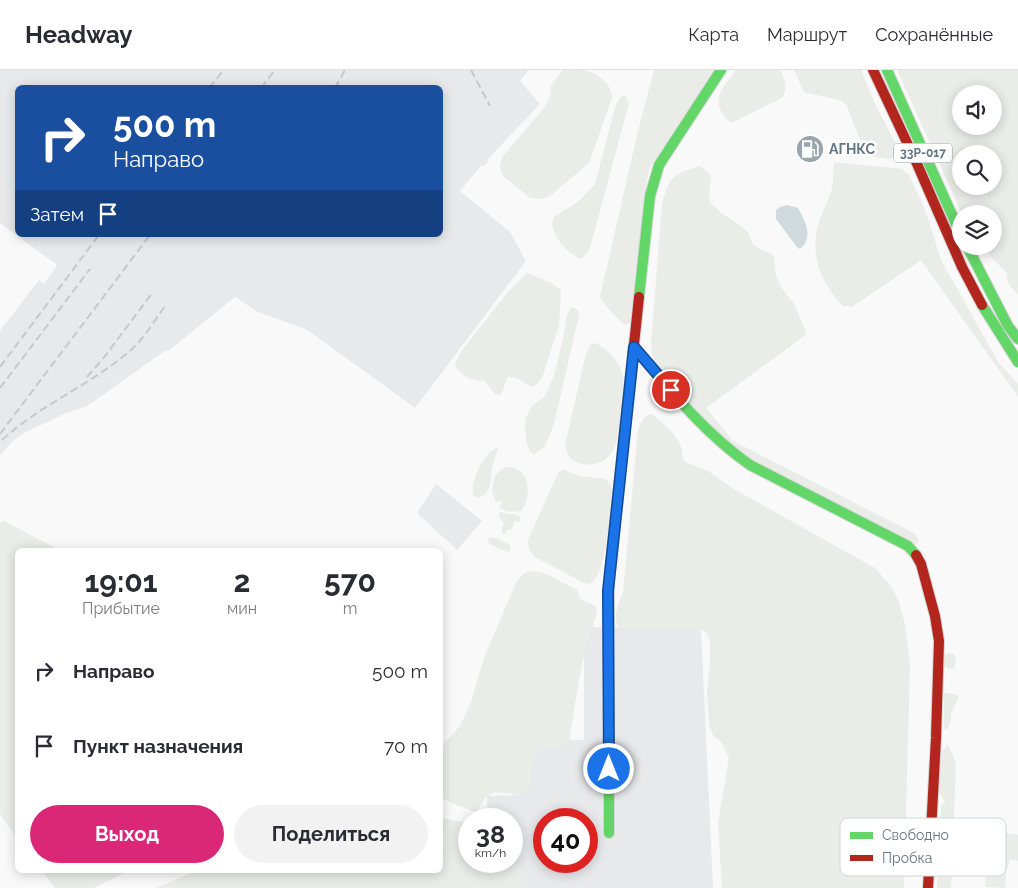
<!DOCTYPE html>
<html lang="ru">
<head>
<meta charset="utf-8">
<style>
  body { margin:0; font-family:Raleway,sans-serif; background:#f2f2f3; color:#2b2b33; height:100vh; display:flex; flex-direction:column; font-size:19px; white-space:nowrap }
  * { box-sizing:border-box; margin:0 }
  p { font-size:16px; color:#7c7c81 }
  .icon { flex:none; width:28px; height:28px; fill:none; stroke:currentColor; stroke-width:2; stroke-linecap:round; stroke-linejoin:round }
  .map { position:relative; flex:1; overflow:hidden }
  .details { position:absolute; left:15px; top:478px; width:428px; height:325px; display:flex; flex-direction:column; background:#fff; border-radius:8px; box-shadow:0 2px 12px #0003 }
  .details>* { flex:none }
  .hud { position:absolute; left:15px; top:15px; width:428px; height:152px; border-radius:8px; box-shadow:0 2px 12px #0003; background:#1a4fa0; color:#fff; overflow:hidden }
  .fabs { position:absolute; left:952px; top:15px; display:grid; gap:10px }
  .fabs a { display:grid; place-items:center; width:50px; height:50px; border-radius:50%; background:#fff; box-shadow:0 2px 12px #0003; font-size:25px }
  .speed { position:absolute; left:458px; top:738px; display:flex; gap:10px; font-size:25px; font-weight:700; text-align:center }
  .speed>* { display:grid; place-content:center; width:65px; height:65px; border-radius:50%; background:#fff; box-shadow:0 2px 12px #0003; line-height:1 }
  .speed small { font-size:12px; font-weight:400 }
  .speed .limit { border:8px solid #d22; background:#fff; color:#111 }
  .pin { position:absolute; display:grid; place-items:center; width:42px; height:42px; color:#fff; margin:-21px; border:2px solid #fff; border-radius:50%; box-shadow:0 1px 5px #0007 }
  .me { position:absolute; width:55px; margin:-28px; rotate:0deg; stroke-linejoin:round; filter:drop-shadow(0 0 4px #0008) }
  .turn { display:flex; align-items:center; gap:18px; height:105px; padding:0 15px; font-size:22px }
  .turn .icon { width:65px; height:65px; stroke-width:2.5 }
  .turn b { display:block; font-size:35px; line-height:42px }
  .then { display:flex; align-items:center; height:48px; padding:0 15px; background:#0003; gap:10px; font-size:19px }
  .eta { display:flex; justify-content:space-evenly; align-items:center; height:85px; text-align:center }
  .eta b { font-size:30px; font-weight:700; line-height:35px }
  .action { display:flex; gap:10px; margin-top:auto; padding:10px 15px }
  .action a { flex:1; height:58px; border-radius:30px; background:#db2777; color:#fff; font-size:20px; font-weight:700; line-height:58px; text-align:center }
  .action a+a { background:#f2f2f3; color:#2b2b33 }
  ul { padding:0; list-style:none }
  li { display:flex; align-items:center; gap:15px; height:75px; padding:0 15px }
  li div { flex:1 }
  li b { display:block; font-size:19px }
  li em { font-style:normal }
  header { display:flex; align-items:center; gap:30px; box-sizing:border-box; height:70px; padding:0 25px; background:#fff; border-bottom:1px solid #e1e1e2 }
  header strong { font-size:24px }
  nav { display:flex; gap:28px; margin-inline-start:auto; font-size:18px }
  .map>svg:first-child { display:block }
  .built { fill:#e8e9ea; fill-rule:evenodd }
  .green { fill:#e9ece7; fill-rule:evenodd }
  .water { fill:#d0d9dc }
  .lines { fill:none; stroke-linecap:round; stroke-linejoin:round }
  .fast-casing { stroke:#d5d6d7; stroke-width:12 }
  .jam-casing { stroke:#d5d6d7; stroke-width:12 }
  .fast { stroke:#63d668; stroke-width:10 }
  .jam { stroke:#b3261e; stroke-width:10 }
  .rail { stroke:#c6c8c9; stroke-width:2; stroke-dasharray:8 4; stroke-linecap:butt }
  .route-casing { stroke:#114b97; stroke-width:12 }
  .route { stroke:#1a73e8; stroke-width:9 }
  .labels { text-anchor:middle; dominant-baseline:central; stroke-width:5; stroke-linejoin:round; paint-order:stroke }
  .shield { fill:#fff; stroke:#929faa; stroke-width:1 }
  .shield-label { font-size:12px; font-weight:bold; fill:#637685 }
  .poi-label { font-size:14px; font-weight:bold; fill:#637685; stroke:#fff; text-anchor:start }
  .key { fill:#fff; stroke:#d0d6da; stroke-width:1 }
  .key-label { font-size:14px; fill:#637685 }
</style>
</head>
<body>
<header>
<strong>Headway</strong>
<nav><a>Карта</a><a>Маршрут</a><a>Сохранённые</a></nav>
</header>
<div class="map">
<svg width="1018" height="818" viewBox="0 0 1018 818">
  <rect width="100%" height="100%" fill="#f9f9f9"/>
  <path class="built" d="M0 0H528L520 11 540 34 487 90 488 92 484 96H481L460 121 510 162 526 191 415 338 313 264 305 259 258 242 235 227 168 281 166 280 87 336 66 343 22 364 15 369 0 385V261L39 210 44 214 57 195 0 153ZM18 18H440V165H18Z
    M436 414 482 451 457 480 417 443Z
    M584 557 701 559 713 818H376L511 791V749H488L487 726 521 725 525 669 584 670ZM544 749H586V791H544Z"/>
  <path class="green" d="M562 0C569 0 576 0 582 0 597 2 612 13 612 28L589 93 551 125 543 129 530 128 503 106 500 98 502 87 545 37 551 24 550 18Z
    M654 0H715L650 97 647 110 630 253 625 255C620 252 602 232 600 227L638 61Z
    M736 0H780C785 11 788 17 782 28L731 53C708 33 721 20 736 0Z
    M794 0H861L875 34 901 83 898 88 886 89 866 85 847 36 842 31 804 22Z
    M897 0H1018V225C1013 219 1004 211 1007 203L993 189 983 176H994V144H962ZM961 24H994V56H961ZM961 84H994V116H961Z
    M625 25 629 33 590 178 584 187 580 189C567 182 554 169 552 154L554 147 579 131 595 114 616 34 621 27Z
    M834 92 902 99 909 105 925 139 941 190 999 293 1018 314V327L921 190 852 237 843 236C821 213 810 187 818 155 821 144 827 133 831 122 834 113 833 101 834 92Z
    M700 96 709 103 711 109 709 125 710 132 721 143 738 154 748 162 752 173 759 179 771 183 774 188 776 206 781 217 794 234 807 264 706 338 733 371 914 463 919 470 915 476 749 391 695 345 655 293 652 284 651 272 662 134C670 105 672 105 700 96Z
    M527 203 551 213 561 220 559 255 542 308 534 317C524 315 519 306 508 307 504 312 505 319 501 324L497 325 492 321 485 311C472 311 461 307 455 295L460 283 506 224Z
    M572 237 578 240 579 245 554 354 545 376 534 385 529 380 526 370 525 349 533 335 545 326 554 306 564 264 567 244Z
    M595 273C607 278 621 293 623 307 625 316 621 328 621 337 619 358 620 390 594 394 584 396 577 393 569 387L565 376 585 287 590 275Z
    M651 344C663 352 676 364 681 377 683 383 682 387 685 392L708 401 734 419 875 498 890 515 898 529 905 554 910 595 904 818H722L718 753 729 687 721 672 713 665 709 655 707 620 710 591V570L706 562 701 559 618 558C613 545 618 534 623 522L638 360C641 353 643 346 651 344Z
    M496 378 498 379 492 397 490 416 485 425 478 428 473 425C471 409 482 386 496 378Z
    M505 397C508 397 514 397 517 399 532 407 529 429 522 440 514 443 504 442 499 437L502 431 496 432 492 421 495 405Z
    M564 400 579 406 606 409 610 414 612 421C609 445 608 498 591 514L584 513 535 487 529 480 528 470 559 401Z
    M499 442 518 445 521 448 520 452 515 451 512 459 507 460 504 465 502 463V457L504 454 499 447Z
    M4 451 59 480H18L17 768 0 744V452Z
    M490 468H497L510 475V481L508 482 491 475 487 470Z
    M532 501 544 503 577 520 580 529 594 535 597 539C597 550 588 564 586 576 579 606 574 637 570 668L563 679C557 678 548 676 543 678 528 681 532 706 531 717L521 725 495 722 486 727 477 741H472L440 728V678L460 656 472 630 478 607 485 585 516 513 523 504Z
    M948 583 954 584 956 591 954 599H949L943 596 942 586Z
    M944 623 954 624 959 627 951 643V652L947 660 944 658Z
    M948 674 956 693 951 818H937L938 792 943 787 939 775 941 737 945 732 939 722 941 683Z
    M440 748 469 753V791C482 791 511 787 519 797 523 801 524 806 528 810L524 818H156L198 800H440Z
    M994 761 1018 765V791L1010 789 1006 802 1005 818 985 817 987 793Z
    M41 800H130L94 818H55Z"/>
  <path class="water" d="M787 135 798 138C805 151 814 168 800 179L797 177 776 149V140L780 137Z"/>
  <g class="lines">
    <defs>
      <path id="fast" d="M887 0 961 165
        M967 176 1008 256 1018 269
        M639 227 650 126 659 95 721 0
        M982 235 1018 292
        M634 277C670 320 704 363 750 395L908 476 916 485
        M609 763V511"/>
      <path id="jam" d="M873 0 918 96 962 197 982 235
        M916 485 921 494 935 546 939 571 936 668 928 818
        M609 511 639 227"/>
    </defs>
    <use href="#fast" class="fast-casing"/>
    <use href="#jam" class="jam-casing"/>
    <use href="#fast" class="fast"/>
    <use href="#jam" class="jam"/>
    <path class="rail" d="M471 0 490 36
      M209 18 224 0
      M261 18 275 0
      M335 18 345 0
      M0 297 99 165
      M87 307 102 290 153 222
      M0 318 90 199
      M0 364 150 165
      M2 370C41 334 93 314 132 279 145 267 155 250 165 236"/>
  </g>
  <g class="lines">
    <defs>
      <path id="route" d="M609 699 608 521 634 277 671 320"/>
    </defs>
    <use href="#route" class="route-casing"/>
    <use href="#route" class="route"/>
  </g>
  <defs>
    <symbol id="fuel-disc" viewBox="-11 -11 22 22"><circle r="9.5" fill="#98a4ae" stroke="#fff"/><path d="M-5.5-6h7V0h2V4h1.3V-2.5L3-4.5l.8-.8L6-3V5H2.5V1h-1V6h-7ZM-4.2-4.7v3.2H.2V-4.7Z" fill="#fff"/></symbol>
  </defs>
  <g fill-rule="evenodd">
    <use href="#fuel-disc" x="794" y="63" width="32" height="32"/>
  </g>
  <g class="labels">
    <rect class="shield" x="894" y="73.5" width="58" height="19" rx="4"/>
    <g class="shield-label">
      <text x="923" y="83">33Р-017</text>
    </g>
    <g class="poi-label">
      <text x="829" y="79">АГНКС</text>
    </g>
  </g>
  <rect x="840" y="748" width="166" height="58" rx="8" class="key"/>
  <rect x="850" y="762" width="23" height="7" fill="#63d668"/>
  <rect x="850" y="785" width="23" height="6" fill="#b3261e"/>
  <g class="key-label">
    <text x="882" y="770">Свободно</text>
    <text x="882" y="793">Пробка</text>
  </g>
</svg>
<div class="fabs">
<a><svg class="icon" aria-label="sound" viewBox="0 0 24 24"><path d="M4 9h4l5-4v14l-5-4H4zM17 9q2 3 0 6"/></svg></a>
<a><svg class="icon" aria-label="search" viewBox="0 0 24 24"><circle cx="10" cy="10" r="6"/><path d="M15 15l6 6"/></svg></a>
<a><svg class="icon" aria-label="layers" viewBox="0 0 24 24"><path d="M12 4l9 5-9 5-9-5zM3 14l9 5 9-5"/></svg></a>
</div>
<div class="speed"><div>38<small>km/h</small></div><div class="limit">40</div></div>
<div class="pin" style="left:671px;top:320px;background:#d93025"><svg class="icon" aria-label="arrive" viewBox="0 0 24 24"><path d="M6 21V4h12l-3 4 3 4H6"/></svg></div>
<svg class="me" style="left:609px;top:699px" viewBox="-20 -20 40 40"><circle r="17" fill="#1a73e8" stroke="#fff" stroke-width="3"/><path d="M0-11L8 9 0 5-8 9z" fill="#fff"/></svg>
<div class="hud">
<div class="turn"><svg class="icon" aria-label="right" viewBox="0 0 24 24"><path d="M7 20v-9h11M14 6l5 5-5 5"/></svg><div><b>500 m</b>Направо</div></div>
<div class="then">Затем<svg class="icon" aria-label="arrive" viewBox="0 0 24 24"><path d="M6 21V4h12l-3 4 3 4H6"/></svg></div>
</div>
<section class="details">
<div class="eta">
<div><b>19:01</b><p>Прибытие</p></div>
<div><b>2</b><p>мин</p></div>
<div><b>570</b><p>m</p></div>
</div>
<ul>
<li><svg class="icon" aria-label="right" viewBox="0 0 24 24"><path d="M7 20v-9h11M14 6l5 5-5 5"/></svg><div><b>Направо</b></div><em>500 m</em></li>
<li><svg class="icon" aria-label="arrive" viewBox="0 0 24 24"><path d="M6 21V4h12l-3 4 3 4H6"/></svg><div><b>Пункт назначения</b></div><em>70 m</em></li>
</ul>
<div class="action"><a>Выход</a><a>Поделиться</a></div>
</section>
</div>
</body>
</html>
